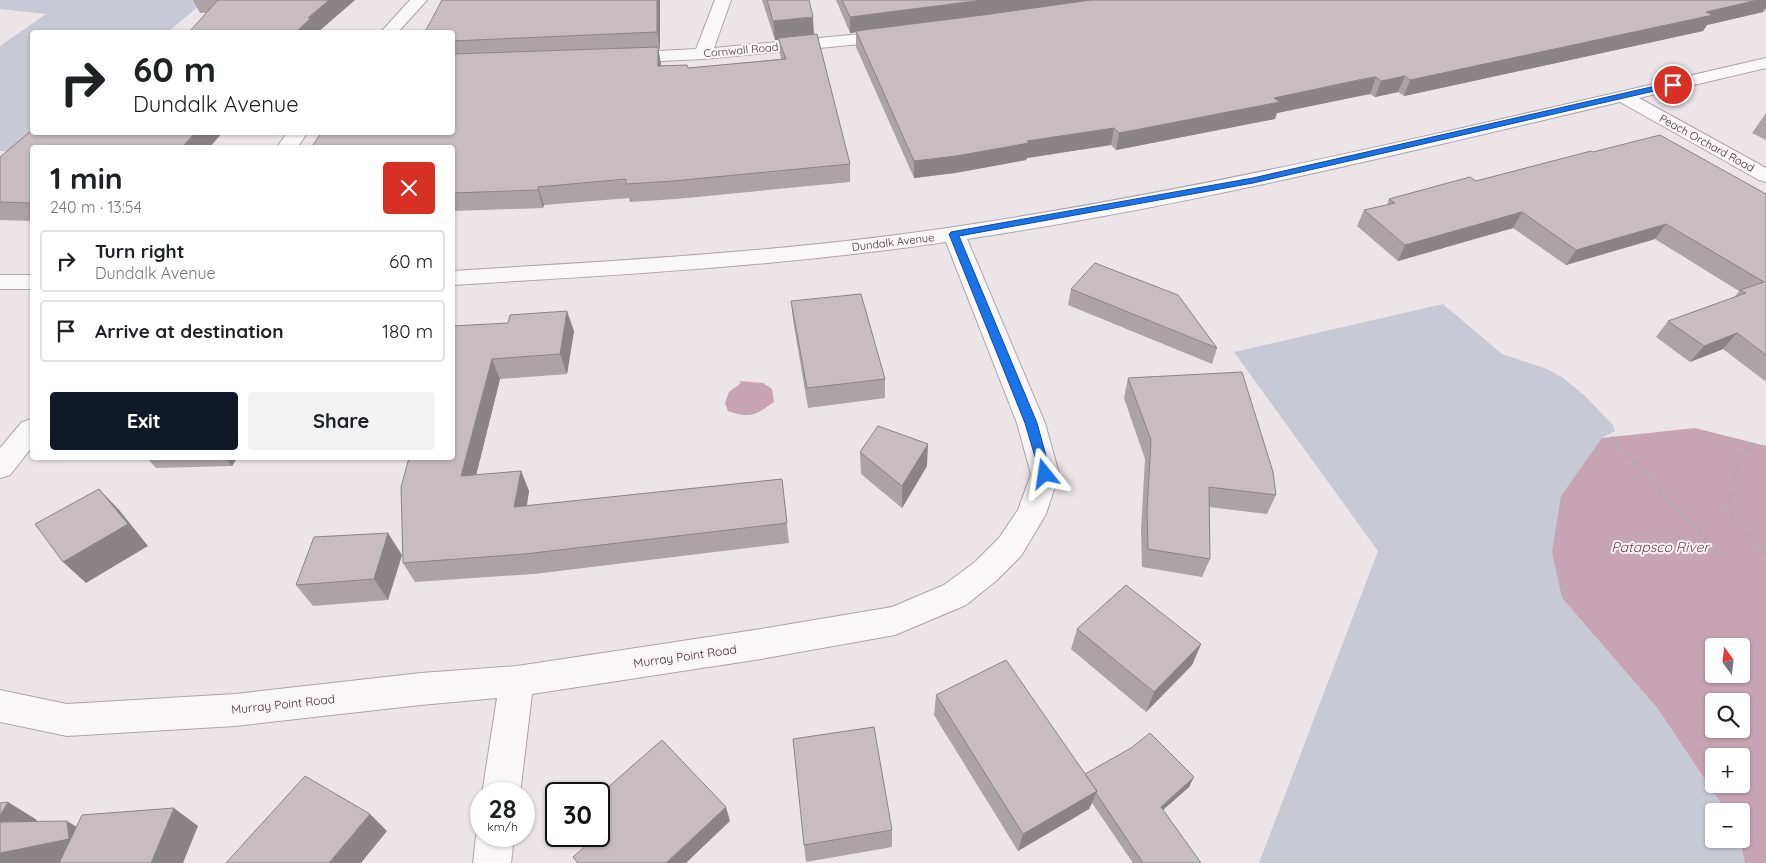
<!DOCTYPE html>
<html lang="en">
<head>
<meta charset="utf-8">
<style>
  body { margin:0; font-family:Quicksand,sans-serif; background:#f2f2f2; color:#202124; height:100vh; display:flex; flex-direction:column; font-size:19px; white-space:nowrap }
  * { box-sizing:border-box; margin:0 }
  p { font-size:16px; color:#757577 }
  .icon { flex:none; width:28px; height:28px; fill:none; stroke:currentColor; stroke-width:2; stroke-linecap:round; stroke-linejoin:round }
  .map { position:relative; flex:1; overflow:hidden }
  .panel { position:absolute; left:30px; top:145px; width:425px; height:315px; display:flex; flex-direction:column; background:#fff; border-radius:5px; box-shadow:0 1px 4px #0004 }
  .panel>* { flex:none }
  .hud { position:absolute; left:30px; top:30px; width:425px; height:105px; border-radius:5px; box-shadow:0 1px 4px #0004; background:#fff; color:#202124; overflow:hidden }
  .needle { width:32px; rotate:345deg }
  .fabs { position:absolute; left:1705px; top:638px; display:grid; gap:10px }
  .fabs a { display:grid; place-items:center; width:45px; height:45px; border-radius:5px; background:#fff; box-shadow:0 1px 4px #0004; font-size:25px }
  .speed { position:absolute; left:470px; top:782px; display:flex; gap:10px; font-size:25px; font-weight:700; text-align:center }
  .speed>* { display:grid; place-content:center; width:65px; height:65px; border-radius:50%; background:#fff; box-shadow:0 1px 4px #0004; line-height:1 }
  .speed small { font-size:12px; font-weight:400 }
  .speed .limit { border:2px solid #111; border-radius:8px; background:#fff; color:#111 }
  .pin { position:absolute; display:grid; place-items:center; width:42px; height:42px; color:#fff; margin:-21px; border:2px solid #fff; border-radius:50%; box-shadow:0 1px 5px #0007 }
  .me { position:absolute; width:55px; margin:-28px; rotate:345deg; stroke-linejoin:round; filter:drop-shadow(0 0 4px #0008) }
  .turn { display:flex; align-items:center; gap:18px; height:105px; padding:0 20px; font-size:22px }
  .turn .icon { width:65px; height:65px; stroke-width:2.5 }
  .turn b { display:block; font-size:35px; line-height:42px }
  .round { display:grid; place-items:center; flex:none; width:52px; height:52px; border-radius:5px; background:#f2f2f2 }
  .overview { display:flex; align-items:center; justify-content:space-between; height:85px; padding:0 20px }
  h1 { font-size:30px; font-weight:700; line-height:38px }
  .primary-button { display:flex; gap:10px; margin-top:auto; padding:10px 20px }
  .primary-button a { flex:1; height:58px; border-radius:5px; background:#111827; color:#fff; font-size:20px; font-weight:700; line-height:58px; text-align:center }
  .primary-button a+a { background:#f2f2f2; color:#202124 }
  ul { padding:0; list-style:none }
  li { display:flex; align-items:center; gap:15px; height:62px; margin:0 10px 8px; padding:0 10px; border:2px solid #e0e0e0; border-radius:5px }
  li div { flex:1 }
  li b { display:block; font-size:19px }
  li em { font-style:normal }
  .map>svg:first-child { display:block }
  .green { fill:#c7cad4 }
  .water { fill:#c7a4b3; fill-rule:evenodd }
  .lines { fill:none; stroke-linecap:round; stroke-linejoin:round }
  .street-casing { stroke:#aea3a7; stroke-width:2 }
  .path { stroke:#b4abae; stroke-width:3; stroke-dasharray:4 4; stroke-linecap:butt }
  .street { fill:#faf7f8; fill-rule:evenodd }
  .wall { fill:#aba3a5 }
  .shaded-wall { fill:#8b8486 }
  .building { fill:#c7bdc0; stroke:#8b8486 }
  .route { fill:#1a73e8; stroke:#114b97 }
  .labels { text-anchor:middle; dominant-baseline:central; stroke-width:4; stroke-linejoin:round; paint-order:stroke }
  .far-street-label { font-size:11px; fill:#422e34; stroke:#f8f4f6 }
  .street-label { font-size:12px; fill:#422e34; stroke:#f8f4f6 }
  .water-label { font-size:14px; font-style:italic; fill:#723c51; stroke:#f8f4f6 }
</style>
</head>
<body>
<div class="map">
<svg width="1766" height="863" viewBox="0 0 1766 863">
  <rect width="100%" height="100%" fill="#ebe5e7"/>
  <path class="green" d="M0 0H206L168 32H32V132L27 152 0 151V46L46 14 0 9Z
    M1443 304 1502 354 1547 369 1562 377 1585 396 1613 425 1615 431 1602 438 1562 598 1658 709 1726 811H1714V839H1740L1745 863H1259L1378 551 1234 352Z"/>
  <path class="water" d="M739 381 763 383 772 389 774 402C756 415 749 419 728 411L725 403 729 392 741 383Z
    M1695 428 1766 446V863H1745L1740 839H1741V811H1726L1658 709 1562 598 1552 552 1561 496 1602 438ZM1714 646H1741V674H1714ZM1714 701H1741V729H1714ZM1714 756H1741V784H1714Z"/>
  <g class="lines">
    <defs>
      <path id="street" d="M410 0H427L398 32H381Z
        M715 0H731L714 48 892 31 898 32 900 36 898 40 892 41 703 59 621 63 615 62 612 58 615 54 621 53 696 49Z
        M1766 58V68L1639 98 1766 168V182L1759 180 1620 102C1404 153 1187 206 967 239L1045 423 1059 474 1046 514 1021 556 997 580 966 605 895 635 761 659 532 694 520 794H482L497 698 421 705 235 726 67 736 0 722V690L67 704 235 694 421 673 517 666 761 629 892 607 944 585 975 562 999 538 1018 510 1031 474 1017 423 946 242C782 266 617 275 452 285V271C629 260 805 251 980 223 1244 182 1505 118 1766 58Z
        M288 132H308L297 148H276Z
        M0 275H32V289H0Z
        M32 419V447L10 475 0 478V448L22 422Z
        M481 823V836H514L511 863H473L476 836Z"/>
    </defs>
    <use href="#street" class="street-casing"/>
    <path class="path" d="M1611 437 1721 556
      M1753 443 1739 458 1727 510 1766 553"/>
    <use href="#street" class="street"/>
  </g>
  <path class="wall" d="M193 0H355L318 32 206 13H200Z
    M442 0H660V49H658L661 66 688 68 781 59 780 54 779 39 775 40 762 0H809L814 34 850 164V182L676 199 630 202 629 198 544 205 543 208 452 211V32Z
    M836 0H1766V8L1763 12 1707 25 1703 31 1404 96 1398 92 1375 97 1370 94 1357 96 1277 113 1275 119 1116 150 1111 145 1027 158 1026 160 955 173 914 178 856 47V32L850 33Z
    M1766 113V140L1752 133Z
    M32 148V221L0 220V157Z
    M1593 152 1766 194V380L1765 381 1723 349 1690 362 1656 337 1668 321 1734 298 1739 291 1655 239 1566 265 1513 228 1398 261 1357 226 1364 210 1387 205 1389 199 1476 181Z
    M1071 289 1217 348 1212 364 1068 305Z
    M791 301 885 379V398L808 408 793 320Z
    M452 326 574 331 567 374 500 379 476 475 521 471 529 491 527 506 782 479 789 543 534 574 415 582 403 563Z
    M1128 378 1276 495 1267 514 1209 507 1210 559 1202 577 1142 567 1141 530 1145 459 1124 398Z
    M860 452 927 466 902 508 861 474Z
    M147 458H237L232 466 156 468Z
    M402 555 388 600 313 606 296 585Z
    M1077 629 1201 644 1192 665 1146 712 1071 649Z
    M936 695 1085 774 1189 787 1163 810 1201 863H1133L1092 803 1089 809 1018 851 934 715Z
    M892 830V847L806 862 804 845Z"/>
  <path class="shaded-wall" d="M329 0H355L318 32H296L308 18Z
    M657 0H660V49L657 32Z
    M983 0H1101L850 33V17Z
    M1758 0H1766V8L1763 12 1707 25 1703 31 1404 96 1410 80Z
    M813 17 814 36 775 40 773 21Z
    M658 47 661 64V84L658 66Z
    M1405 76 1398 92 1375 97 1381 81Z
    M1376 77 1370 94 1277 113 1275 119 1116 150 1119 133 1274 98Z
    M1114 128 1111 145 1027 158 1026 160 955 173 914 178V161L1027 141Z
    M196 132H223L209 148H181Z
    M538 187 544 205 543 208 538 190Z
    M1522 212 1513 228 1398 261 1405 245Z
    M1666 224 1655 239 1566 265 1576 250Z
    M567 311 574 331 567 374 560 354Z
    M1737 333 1723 349 1690 362 1704 346Z
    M492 359 500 379 471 496 461 476Z
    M928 444 927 466 902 508V486Z
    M225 458H237L232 466Z
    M521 471 529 491 523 527 514 507Z
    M99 489 120 511 148 546 86 583 63 562Z
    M388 533 402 555 388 600 374 579Z
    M1201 644 1192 665 1146 712 1154 692Z
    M1194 777 1189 787 1156 816 1161 807Z
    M1097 791 1089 809 1018 851 1023 834Z
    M8 802 37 820 27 839 0 824V816Z
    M726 807 730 821 686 863H666Z
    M174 808 198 826 183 863H151Z
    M370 814 387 831 361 863H329Z
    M67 821 95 838 61 863H0V853Z"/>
  <path class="building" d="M218 0H329L308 18H311L296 32H189Z
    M442 0H657V32L452 41V32H425Z
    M767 0H809L813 17 773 21Z
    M842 0H983L850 17Z
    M1091 0H1758L1706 12 1713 15 1410 80 1405 76 1381 81 1376 77 1363 79 1274 98 1280 102 1119 133 1114 128 1027 141 1029 143 956 156 914 161 856 31 983 15Z
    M817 34 850 164 673 181 626 184V179L538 187V190L452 193V148H311L322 132H452V54L658 47V66L687 65 688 68 786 59 778 38Z
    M32 130V132H196L181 148H32V203L0 202V157Z
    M1660 135 1766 194V355L1737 333 1704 346 1668 321 1746 293 1740 290 1764 282 1666 224 1576 250 1522 212 1405 245 1364 210 1395 203 1389 199 1470 177 1476 181 1591 151 1593 152Z
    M1095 263 1178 295 1217 348 1071 289Z
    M861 294 885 379 807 388 791 301Z
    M567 311 560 354 492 359 461 476 521 471 514 507 782 479 787 523 525 554 403 563 401 487 409 458H452V326L508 323 510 315Z
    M1242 372 1273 472 1276 495 1209 487 1210 559 1148 549 1147 512 1151 440 1128 378Z
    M878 426 928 444 902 486 860 452Z
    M99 489 128 524 63 562 35 524Z
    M388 533 374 579 296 585 314 537Z
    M1126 585 1201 644 1154 692 1077 629Z
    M1006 660 1097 791 1023 834 936 695Z
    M874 727 892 830 804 845 793 739Z
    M1150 733 1194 777 1161 807 1201 863H1143L1096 793 1097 791 1085 774 1131 748Z
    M662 740 726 807 666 863H578L573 857 597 836H599V835L600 833 599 831V795Z
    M305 776 370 814 329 863H226Z
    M8 802 0 816V803Z
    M174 808 151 863H59L82 815Z
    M67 821 69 839 0 853V822Z"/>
  <path class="route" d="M1673 82 1676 83V86L1253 183 959 236 1037 423 1051 474 1045 479 1041 477 1025 423 949 234 951 232 1253 178Z"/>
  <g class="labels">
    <g class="far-street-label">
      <text transform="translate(741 50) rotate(-5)">Cornwall Road</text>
      <text transform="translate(1707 143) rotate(29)">Peach Orchard Road</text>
      <text transform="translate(893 242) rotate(-7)">Dundalk Avenue</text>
    </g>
    <g class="street-label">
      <text transform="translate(685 656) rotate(-8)">Murray Point Road</text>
      <text transform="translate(283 704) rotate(-6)">Murray Point Road</text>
    </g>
    <g class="water-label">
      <text x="1660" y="547">Patapsco River</text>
    </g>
  </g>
</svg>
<div class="fabs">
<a><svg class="needle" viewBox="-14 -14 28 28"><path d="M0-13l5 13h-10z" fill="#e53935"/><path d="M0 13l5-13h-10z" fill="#757577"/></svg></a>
<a><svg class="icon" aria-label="search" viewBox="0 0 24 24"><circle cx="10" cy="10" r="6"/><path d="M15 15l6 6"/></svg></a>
<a>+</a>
<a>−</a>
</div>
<div class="speed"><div>28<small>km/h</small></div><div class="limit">30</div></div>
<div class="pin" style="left:1673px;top:85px;background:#d93025"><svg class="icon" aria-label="arrive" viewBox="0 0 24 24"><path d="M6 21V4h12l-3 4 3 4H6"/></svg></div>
<svg class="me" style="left:1045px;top:474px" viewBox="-20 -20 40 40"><path d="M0-17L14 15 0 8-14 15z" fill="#1a73e8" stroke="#fff" stroke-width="4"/></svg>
<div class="hud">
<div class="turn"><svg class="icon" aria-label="right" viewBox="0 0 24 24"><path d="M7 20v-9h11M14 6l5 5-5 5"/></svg><div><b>60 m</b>Dundalk Avenue</div></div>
</div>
<section class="panel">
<div class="overview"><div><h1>1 min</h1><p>240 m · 13:54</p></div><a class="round" style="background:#d93025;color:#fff"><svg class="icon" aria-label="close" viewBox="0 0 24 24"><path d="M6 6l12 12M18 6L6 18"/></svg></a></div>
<ul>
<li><svg class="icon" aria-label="right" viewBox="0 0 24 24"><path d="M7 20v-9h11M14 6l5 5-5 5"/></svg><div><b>Turn right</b><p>Dundalk Avenue</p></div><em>60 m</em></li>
<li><svg class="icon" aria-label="arrive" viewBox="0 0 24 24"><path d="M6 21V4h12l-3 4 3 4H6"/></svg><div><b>Arrive at destination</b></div><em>180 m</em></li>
</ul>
<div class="primary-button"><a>Exit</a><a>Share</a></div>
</section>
</div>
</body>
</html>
